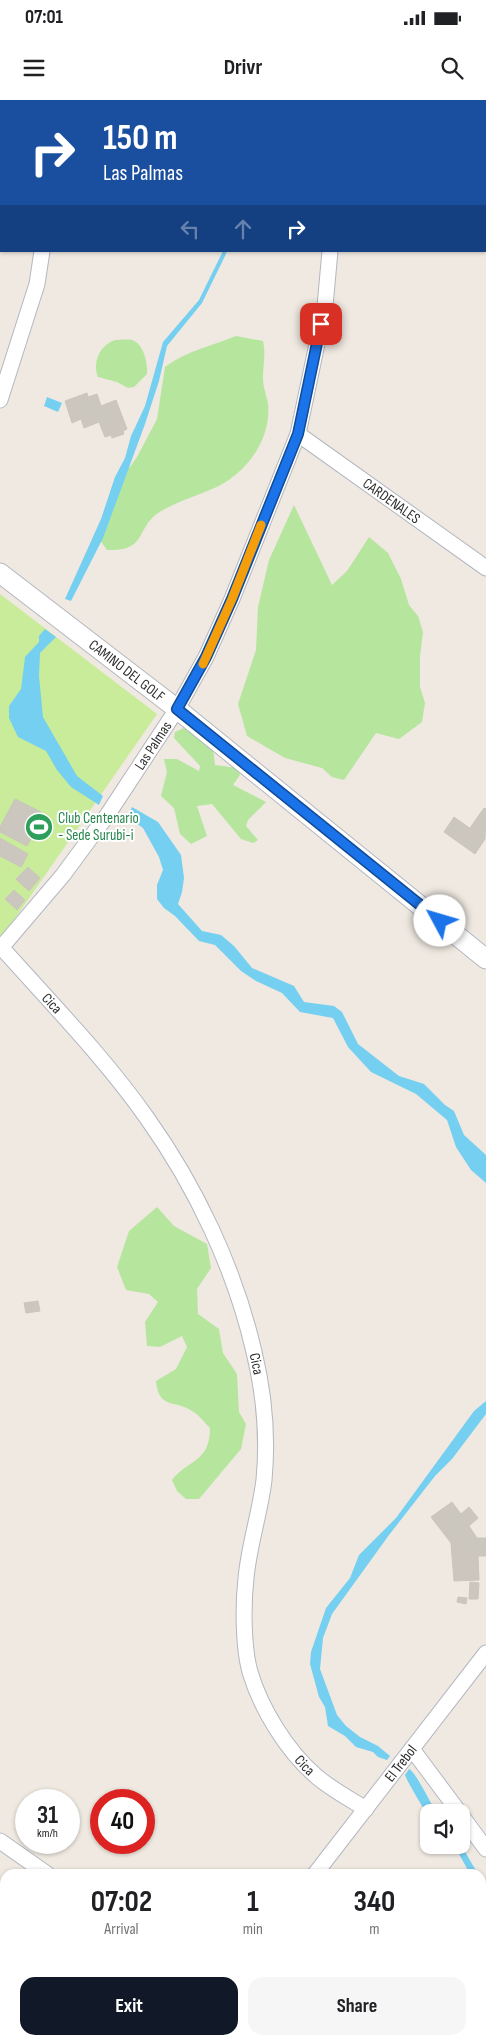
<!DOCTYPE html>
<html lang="en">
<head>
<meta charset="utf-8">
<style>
  body { margin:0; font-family:"Sofia Sans Condensed",sans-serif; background:#f6f6f6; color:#202124; height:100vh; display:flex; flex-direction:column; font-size:19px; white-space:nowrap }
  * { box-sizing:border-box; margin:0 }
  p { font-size:16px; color:#757577 }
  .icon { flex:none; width:28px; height:28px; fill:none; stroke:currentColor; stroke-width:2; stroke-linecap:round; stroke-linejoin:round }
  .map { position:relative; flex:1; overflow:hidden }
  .side { position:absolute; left:0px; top:1769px; width:486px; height:176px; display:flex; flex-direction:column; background:#fff; border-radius:15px 15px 0 0; box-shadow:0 1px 4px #0004 }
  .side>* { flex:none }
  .banner { position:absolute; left:0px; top:0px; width:486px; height:152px; box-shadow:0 1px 4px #0004; background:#1a4fa0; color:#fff; overflow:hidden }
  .fabs { position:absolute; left:420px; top:1704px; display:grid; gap:10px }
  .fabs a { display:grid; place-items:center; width:50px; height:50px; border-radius:10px; background:#fff; box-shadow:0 1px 4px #0004; font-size:25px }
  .speed { position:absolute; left:15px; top:1689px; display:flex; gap:10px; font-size:25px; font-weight:700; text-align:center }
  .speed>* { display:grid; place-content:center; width:65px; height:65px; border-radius:50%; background:#fff; box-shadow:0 1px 4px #0004; line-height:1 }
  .speed small { font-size:12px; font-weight:400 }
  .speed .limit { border:8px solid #d22; background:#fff; color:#111 }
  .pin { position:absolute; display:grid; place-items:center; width:42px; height:42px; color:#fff; margin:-21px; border-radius:10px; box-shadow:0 2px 8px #0006 }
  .me { position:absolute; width:55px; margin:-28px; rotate:309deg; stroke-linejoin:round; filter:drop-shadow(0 0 4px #0008) }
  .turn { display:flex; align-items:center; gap:18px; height:105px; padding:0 20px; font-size:22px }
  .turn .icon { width:65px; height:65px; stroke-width:2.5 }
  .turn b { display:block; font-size:35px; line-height:42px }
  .lanes { display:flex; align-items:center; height:48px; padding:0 20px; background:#0003; justify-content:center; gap:25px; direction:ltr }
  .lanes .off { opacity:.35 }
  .eta { display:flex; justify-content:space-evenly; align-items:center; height:85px; text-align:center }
  .eta b { font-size:30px; font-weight:700; line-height:35px }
  .primary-button { display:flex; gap:10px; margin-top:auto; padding:10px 20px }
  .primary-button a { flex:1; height:58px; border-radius:15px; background:#111827; color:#fff; font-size:20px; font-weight:700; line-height:58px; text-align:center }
  .primary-button a+a { background:#f6f6f6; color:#202124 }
  .status { display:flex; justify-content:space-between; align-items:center; height:35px; padding:0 25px; background:#fff; direction:ltr }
  .status svg { height:14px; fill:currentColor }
  header { display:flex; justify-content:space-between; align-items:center; height:65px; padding:0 20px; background:#fff; font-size:22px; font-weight:700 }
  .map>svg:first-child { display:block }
  .green { fill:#b6e59e }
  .pitch { fill:#c9ec9a }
  .water { fill:#75cff0 }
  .building { fill:#cbc7bf; stroke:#cbc5ba }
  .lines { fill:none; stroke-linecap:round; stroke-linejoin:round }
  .minor-casing { stroke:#b4b7c1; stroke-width:17 }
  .tertiary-casing { stroke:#b4b7c1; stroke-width:21 }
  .minor { stroke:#fff; stroke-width:15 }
  .tertiary { stroke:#fff; stroke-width:19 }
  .route-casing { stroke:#114b97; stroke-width:12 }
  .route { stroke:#1a73e8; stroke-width:9 }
  .slow { stroke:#f59e0b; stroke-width:9 }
  .labels { text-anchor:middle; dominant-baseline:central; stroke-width:4; stroke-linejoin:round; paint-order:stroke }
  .street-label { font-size:15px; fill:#2e2e2e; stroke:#fff }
  .leisure-label { font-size:15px; fill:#27864d; stroke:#fff; text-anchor:start }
</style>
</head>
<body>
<div class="status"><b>07:01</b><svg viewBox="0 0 49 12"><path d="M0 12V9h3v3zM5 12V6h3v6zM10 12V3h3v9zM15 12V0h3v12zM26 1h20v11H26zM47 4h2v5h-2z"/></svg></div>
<header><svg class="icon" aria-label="menu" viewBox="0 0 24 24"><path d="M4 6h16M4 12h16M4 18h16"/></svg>Drivr<svg class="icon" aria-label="search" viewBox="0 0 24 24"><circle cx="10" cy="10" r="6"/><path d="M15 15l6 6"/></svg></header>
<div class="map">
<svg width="486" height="1944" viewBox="0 0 486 1944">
  <rect width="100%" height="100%" fill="#efe9e1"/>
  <path class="green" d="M455 0H486V78L485 1Z
    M236 236 263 241C266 254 263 265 263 278 263 288 267 296 268 304 271 336 251 367 224 383 203 395 178 400 158 413 136 428 147 452 107 450L100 440 111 389 119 374 130 367 137 357 157 319 165 267C186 251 212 246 236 236Z
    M115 240C120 240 127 239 132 240 144 244 148 264 147 274L134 287 128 288 117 282 98 277C92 262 100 245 115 240Z
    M294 405 332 485 347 471 369 437 388 453 401 479 409 505 418 516 423 532 420 557V587L425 603 422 622 399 639 376 633 344 680 332 677 322 668 285 658 247 636 238 604 256 550 258 507 269 460Z
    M186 627 212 640 215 665 238 668 240 675 233 685 266 702 248 720 246 726 258 740 253 743 241 739 212 704 197 706 207 736 191 744 180 734 174 708 161 696 167 672 164 659H177L199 671 200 666 174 638 175 632Z
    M157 1107 174 1126 207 1144 211 1168 197 1189 198 1214 219 1229 223 1253 237 1274 239 1312 246 1324 241 1349 199 1399H186L177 1391 172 1380C188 1359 210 1363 210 1328 204 1322 199 1315 192 1311 174 1299 159 1310 156 1281L176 1269 187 1247 182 1236 160 1247 147 1246 145 1222 158 1202 149 1194 126 1190 117 1167 129 1131Z"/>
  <path class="pitch" d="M0 494 157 614 0 840Z"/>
  <path class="water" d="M223 151H227L225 156 202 203 167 246 159 281 145 324 103 438 71 501 65 499 101 419 115 377 125 358 131 336 145 306 163 242 199 200Z
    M47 297 62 303 58 312 44 306Z
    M45 529 56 537 40 553 39 576 43 617 77 676 103 696 99 705 71 687 57 670 46 651 18 637 9 618V606L21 589 25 557 39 542V536Z
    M132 707 158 722 181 755 184 778 182 792 178 804 202 831 221 835 234 846 252 868 294 886 304 902 334 906 342 912 358 944 399 976 424 984 445 1005 454 1011 464 1035 486 1055V1083L471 1070 456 1047 447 1020 416 994 371 972 348 947 333 918 300 912 282 893 256 881 241 871 215 845 199 841 175 816 164 808 157 799V785L163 770 159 757 143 728 128 717Z
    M486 1301V1314L452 1359 435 1376 389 1435 332 1514 323 1538 320 1569 337 1615 346 1626 360 1637 378 1646 390 1656 387 1660 378 1657 373 1652 356 1647 345 1636 328 1626 325 1607 319 1597 310 1564 311 1552 326 1508 350 1478 359 1455 396 1418 474 1311Z
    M409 1669C417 1673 430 1704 437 1712H429V1716C425 1712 406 1679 405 1675Z
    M454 1745H461L478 1774H470Z"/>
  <path class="building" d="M87 293 88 297 97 294 101 306 116 300 127 329 123 331 124 334 112 338 111 335 105 337 99 322 84 328 81 319 72 323 65 301Z
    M15 699 41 712 34 725 31 723 27 731 33 735 27 746 0 732V727Z
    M484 708 486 709 485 739 470 728Z
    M454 717 485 739 475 754 444 732Z
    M0 738 28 754 21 767 0 756Z
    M28 767 40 778 29 791 16 779Z
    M14 790 25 800 17 810 5 799Z
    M38 1201 40 1211 26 1213 24 1203Z
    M452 1402 461 1414 469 1407 478 1418 469 1426 477 1438H486V1456H478L479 1480 454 1481 451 1443 431 1417Z
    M470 1482 479 1483 478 1499H469Z
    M458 1497 467 1498 466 1504 457 1502Z"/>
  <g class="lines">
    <defs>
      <g id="minor">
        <path d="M314 0V1"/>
        <path d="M0 4 1 6"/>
        <path d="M0 300 37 184 42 151"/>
        <path id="s1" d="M298 334 486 468"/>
        <path id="s2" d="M1 847C51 903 104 957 147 1018 196 1087 235 1169 254 1252 264 1293 268 1338 264 1380 260 1413 249 1445 246 1478 243 1504 243 1547 250 1572 261 1609 287 1651 316 1676 331 1689 350 1699 366 1709"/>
        <path id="s3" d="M0 849 63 775 108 714 177 609 206 557 232 499 298 334 325 206 330 151"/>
        <path d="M412 1649 459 1712"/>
        <path d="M461 1715 486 1749"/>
        <path d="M0 1741 47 1774"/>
        <path id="s4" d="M315 1774 486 1553"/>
        <path d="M169 1940 174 1944"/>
      </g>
      <g id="tertiary">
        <path id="s5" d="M0 473 177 609 486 859"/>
      </g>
    </defs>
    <use href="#minor" class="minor-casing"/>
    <use href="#tertiary" class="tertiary-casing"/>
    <use href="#minor" class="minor"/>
    <use href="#tertiary" class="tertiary"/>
  </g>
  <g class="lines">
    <defs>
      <path id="route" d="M321 224 298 334 232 499 206 557 177 609 440 821"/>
    </defs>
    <use href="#route" class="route-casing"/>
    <use href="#route" class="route"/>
    <path class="slow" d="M203 564 232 499 261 425"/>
  </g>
  <defs>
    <symbol id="stadium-disc" viewBox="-11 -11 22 22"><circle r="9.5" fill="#2e9e5b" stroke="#fff"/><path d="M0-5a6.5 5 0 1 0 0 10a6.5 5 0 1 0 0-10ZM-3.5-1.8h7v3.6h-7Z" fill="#fff"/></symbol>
  </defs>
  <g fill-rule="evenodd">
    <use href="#stadium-disc" x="23" y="711" width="32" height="32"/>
  </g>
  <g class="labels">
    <g class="street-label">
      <text stroke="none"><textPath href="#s1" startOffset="115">CARDENALES</textPath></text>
      <text stroke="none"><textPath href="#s5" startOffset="160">CAMINO DEL GOLF</textPath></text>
      <text stroke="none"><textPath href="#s3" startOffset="255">Las Palmas</textPath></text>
      <text stroke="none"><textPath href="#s2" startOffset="76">Cica</textPath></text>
      <text stroke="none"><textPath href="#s2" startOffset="496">Cica</textPath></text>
      <text stroke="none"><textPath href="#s2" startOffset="916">Cica</textPath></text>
      <text stroke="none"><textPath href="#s4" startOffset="140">El Trebol</textPath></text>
    </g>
    <g class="leisure-label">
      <text x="58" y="718">Club Centenario<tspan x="58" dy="17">- Sede Surubi-i</tspan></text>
    </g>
  </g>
</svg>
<div class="fabs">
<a><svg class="icon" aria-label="sound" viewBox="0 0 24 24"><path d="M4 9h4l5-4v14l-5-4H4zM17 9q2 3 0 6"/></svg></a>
</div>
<div class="speed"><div>31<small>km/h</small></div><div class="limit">40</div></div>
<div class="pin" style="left:321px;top:224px;background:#d93025"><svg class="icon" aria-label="arrive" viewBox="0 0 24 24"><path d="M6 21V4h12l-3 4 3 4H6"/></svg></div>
<svg class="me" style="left:440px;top:821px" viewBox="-20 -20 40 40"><circle r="19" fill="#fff"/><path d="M0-13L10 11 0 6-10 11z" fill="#1a73e8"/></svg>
<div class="banner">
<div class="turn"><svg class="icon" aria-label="right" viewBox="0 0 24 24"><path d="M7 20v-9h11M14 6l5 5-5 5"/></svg><div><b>150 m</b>Las Palmas</div></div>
<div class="lanes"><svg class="icon off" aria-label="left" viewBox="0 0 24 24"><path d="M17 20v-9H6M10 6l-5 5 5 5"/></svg><svg class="icon off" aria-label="ahead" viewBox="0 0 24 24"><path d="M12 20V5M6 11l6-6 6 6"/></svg><svg class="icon" aria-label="right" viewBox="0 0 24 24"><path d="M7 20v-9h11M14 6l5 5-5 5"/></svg></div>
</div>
<section class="side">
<div class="eta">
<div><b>07:02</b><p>Arrival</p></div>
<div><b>1</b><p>min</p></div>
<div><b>340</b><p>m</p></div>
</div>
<div class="primary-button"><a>Exit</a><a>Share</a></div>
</section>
</div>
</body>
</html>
